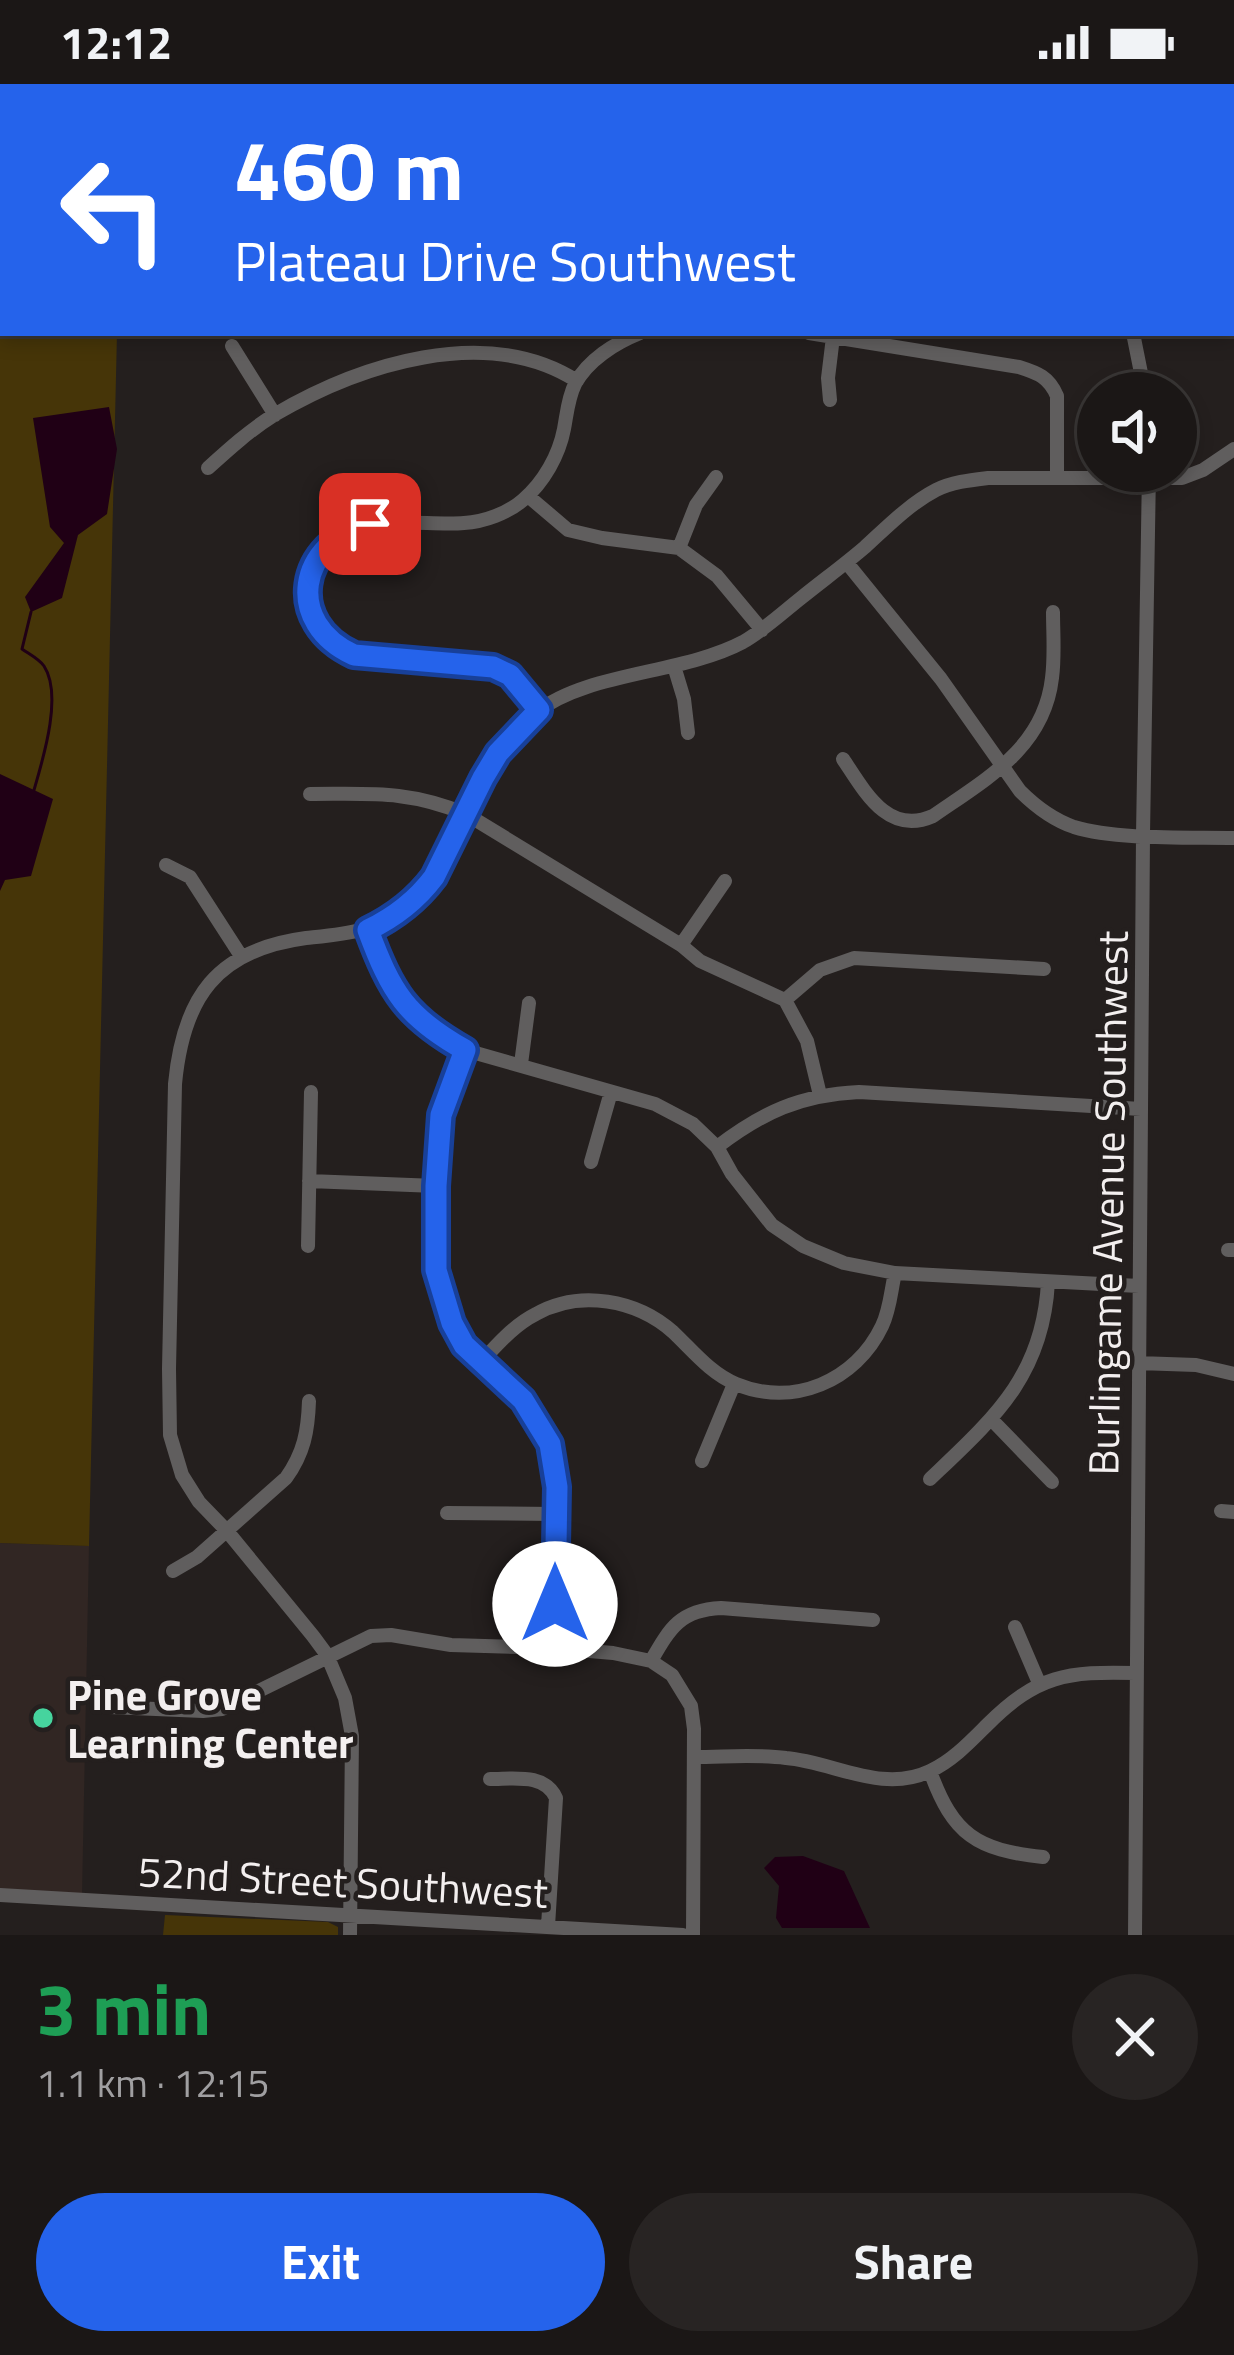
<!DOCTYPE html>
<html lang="en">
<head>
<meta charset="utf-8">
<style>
  body { margin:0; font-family:"Titillium Web",sans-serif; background:#282423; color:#f1f3f6; height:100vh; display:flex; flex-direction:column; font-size:45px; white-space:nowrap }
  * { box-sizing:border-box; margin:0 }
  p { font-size:39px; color:#a09fa1 }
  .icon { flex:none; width:66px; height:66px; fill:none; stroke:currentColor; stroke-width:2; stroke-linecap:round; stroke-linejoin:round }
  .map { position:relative; height:1851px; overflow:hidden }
  .details { display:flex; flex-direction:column; background:#1b1716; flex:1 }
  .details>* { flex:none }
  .banner { position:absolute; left:0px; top:0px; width:1236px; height:252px; box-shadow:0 6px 18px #0003,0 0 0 3px #393635; background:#2563eb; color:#fff; overflow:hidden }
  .fabs { position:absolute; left:1077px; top:288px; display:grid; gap:24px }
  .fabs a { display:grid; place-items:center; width:120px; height:120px; border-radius:50%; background:#1b1716; box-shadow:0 6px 18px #0003,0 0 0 3px #393635; font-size:60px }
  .pin { position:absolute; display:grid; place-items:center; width:102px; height:102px; color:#fff; margin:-51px; border-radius:24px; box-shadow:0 6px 18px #0006 }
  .me { position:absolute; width:132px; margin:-66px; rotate:0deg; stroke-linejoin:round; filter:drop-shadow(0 0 9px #0008) }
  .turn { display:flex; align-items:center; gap:42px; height:252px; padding:0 36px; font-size:54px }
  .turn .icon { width:156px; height:156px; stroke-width:2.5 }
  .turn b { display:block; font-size:84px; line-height:102px }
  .round { display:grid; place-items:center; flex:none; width:126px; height:126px; border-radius:63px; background:#282423 }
  .overview { display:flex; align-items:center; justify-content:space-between; height:204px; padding:0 36px }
  h1 { font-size:72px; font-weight:700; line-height:90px; color:#1e9e55 }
  .action { display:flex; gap:24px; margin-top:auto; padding:24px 36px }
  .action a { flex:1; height:138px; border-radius:72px; background:#2563eb; color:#fff; font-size:48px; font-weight:700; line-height:138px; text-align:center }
  .action a+a { background:#282423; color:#f1f3f6 }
  .status { display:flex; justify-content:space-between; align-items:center; height:84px; padding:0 60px; background:#1b1716; direction:ltr }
  .status svg { height:33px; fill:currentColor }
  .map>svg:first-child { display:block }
  .built { fill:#312623 }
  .green { fill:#463508 }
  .water { fill:#200015 }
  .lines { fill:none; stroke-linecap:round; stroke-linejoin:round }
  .stream { stroke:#200015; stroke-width:3 }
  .river { stroke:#200015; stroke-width:15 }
  .minor { stroke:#605e5e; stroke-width:14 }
  .route-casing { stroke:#184099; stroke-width:30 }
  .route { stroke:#2563eb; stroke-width:21 }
  .poi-dot { fill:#46d49e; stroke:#241f1e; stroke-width:4.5 }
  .labels { text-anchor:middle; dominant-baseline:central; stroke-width:9; stroke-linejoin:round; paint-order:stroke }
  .street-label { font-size:42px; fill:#f3efef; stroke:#241f1e }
  .poi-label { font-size:42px; font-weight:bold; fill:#f3efef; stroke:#241f1e; text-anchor:start }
</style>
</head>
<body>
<div class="status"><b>12:12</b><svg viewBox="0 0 49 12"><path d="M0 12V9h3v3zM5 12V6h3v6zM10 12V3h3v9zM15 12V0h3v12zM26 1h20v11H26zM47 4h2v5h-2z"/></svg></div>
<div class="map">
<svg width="1234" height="1851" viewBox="0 0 1234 1851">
  <rect width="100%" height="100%" fill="#241f1e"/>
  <path class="built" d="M0 1459 89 1462 82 1811 0 1806Z"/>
  <path class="green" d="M0 0H116L115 3H3V130H0Z
    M3 199V249H117L89 1462 0 1459V222Z
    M165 1831 328 1838 338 1843V1851H163Z"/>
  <path class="water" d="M109 323 117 365 107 430 78 451 62 514 31 528 25 513 64 459 50 443 33 334Z
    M0 690 53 715 31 792 5 796 0 807Z
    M803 1772 844 1787 870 1844H782L776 1834 779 1802 764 1784 775 1773Z"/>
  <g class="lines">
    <path class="stream" d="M31 528 22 565C29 570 39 575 44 582 63 611 43 675 34 706"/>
    <path class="river" d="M1106 0V3
      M1233 22 1234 23"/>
    <path class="minor" d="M519 0 523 3
      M1038 0V3
      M739 3 744 0
      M809 249 1019 283C1038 289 1049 293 1057 312V394
      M1133 249 1145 309
      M232 262 275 331
      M830 316 828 294 833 253
      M208 384C229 365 250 346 274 331 359 281 486 239 577 297
      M528 412 568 446 602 454 679 464 717 492 762 546
      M679 464 696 421 716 393
      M847 479 941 595 1020 707C1035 722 1054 736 1074 743 1116 756 1189 753 1234 754
      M674 582 684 615 688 649
      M539 626 510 591 493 583 354 571C333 562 316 549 311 526 307 510 310 496 315 481 332 422 419 443 464 439 484 438 508 429 523 416 544 398 559 371 564 345 567 329 568 314 575 300 588 276 615 259 640 249
      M843 675C865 708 888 752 933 732 986 695 1044 664 1052 594 1055 572 1053 549 1053 528
      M310 710C371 710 408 706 466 730L681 861 700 877 785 916 807 957 820 1011
      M166 781 190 793 241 872
      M368 846 391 900 406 923 434 948 465 966 655 1020 693 1040 717 1063 732 1090 772 1141 803 1162 844 1179 895 1189 1139 1202
      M681 861 725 797
      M785 916 820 886 854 874 1044 885
      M465 966C456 988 445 1011 441 1035 431 1095 427 1208 463 1259 490 1298 534 1314 550 1363 559 1390 555 1417 555 1445 555 1484 555 1524 554 1564
      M521 980 529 919
      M717 1063C763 1028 800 1011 859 1008L1141 1025
      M591 1078 611 1008
      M309 1097 436 1102
      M308 1162 311 1008
      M1228 1166H1234
      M481 1278C498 1260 514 1241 536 1230 580 1205 637 1216 673 1248 693 1267 710 1289 736 1300 793 1324 856 1297 882 1242 890 1226 891 1206 895 1189
      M1138 1279 1196 1281 1234 1290
      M991 1335 1052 1398
      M702 1377 734 1300
      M930 1395C994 1334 1043 1292 1048 1198
      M1221 1427 1234 1428
      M447 1429 555 1430
      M173 1487 197 1473 286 1394C304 1369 308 1347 309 1317
      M1015 1543 1039 1599
      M651 1577C670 1544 680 1526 721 1524L873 1536
      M109 1623 203 1627 222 1625 371 1552 391 1551 451 1561 554 1564 613 1569 651 1577 672 1591 691 1622 694 1645 693 1851
      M694 1673C725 1673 756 1670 786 1674 834 1678 882 1710 930 1687 952 1677 970 1658 987 1641 1037 1591 1067 1587 1136 1589
      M930 1687C953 1751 977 1766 1043 1773
      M490 1695C514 1695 545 1689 556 1714L548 1842
      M0 1811 683 1851
      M350 1851 352 1652 345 1614 327 1571 313 1552 227 1447 199 1418 182 1391 170 1351 169 1285 175 1000C183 914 216 866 306 854 343 850 377 848 407 822 467 772 469 680 537 628 587 588 683 590 743 558 764 546 782 529 801 514 822 497 844 481 865 463 886 444 909 420 936 406 952 398 971 396 988 394H1182L1203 386 1234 365
      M1135 1851 1143 751 1149 387"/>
  </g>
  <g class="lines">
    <defs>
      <path id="route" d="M370 440C297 458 284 539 354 571L493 583 510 591 539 626 498 669 483 694 434 793C416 817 395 833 368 846 391 908 406 933 465 966L441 1031 436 1102V1186L452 1239 464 1261 523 1316 550 1360 557 1403 555 1520"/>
    </defs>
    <use href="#route" class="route-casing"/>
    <use href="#route" class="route"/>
  </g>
  <circle class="poi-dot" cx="43" cy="1634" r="12"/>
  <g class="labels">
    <g class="street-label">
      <text transform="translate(1107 1119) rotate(-89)">Burlingame Avenue Southwest</text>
      <text transform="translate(343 1797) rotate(3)">52nd Street Southwest</text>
    </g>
    <g class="poi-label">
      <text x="67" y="1610">Pine Grove<tspan x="67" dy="48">Learning Center</tspan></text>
    </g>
  </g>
</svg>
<div class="fabs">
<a><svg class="icon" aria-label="sound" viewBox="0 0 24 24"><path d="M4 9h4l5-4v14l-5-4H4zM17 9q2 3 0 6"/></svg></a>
</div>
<div class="pin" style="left:370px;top:440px;background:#d93025"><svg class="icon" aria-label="arrive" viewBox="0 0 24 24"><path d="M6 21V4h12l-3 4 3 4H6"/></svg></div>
<svg class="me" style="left:555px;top:1520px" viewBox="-20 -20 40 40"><circle r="19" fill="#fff"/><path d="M0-13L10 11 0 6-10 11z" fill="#2563eb"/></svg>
<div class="banner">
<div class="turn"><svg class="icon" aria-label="left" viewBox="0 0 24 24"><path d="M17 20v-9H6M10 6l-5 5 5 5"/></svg><div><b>460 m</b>Plateau Drive Southwest</div></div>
</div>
</div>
<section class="details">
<div class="overview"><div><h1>3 min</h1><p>1.1 km · 12:15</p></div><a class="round"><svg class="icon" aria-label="close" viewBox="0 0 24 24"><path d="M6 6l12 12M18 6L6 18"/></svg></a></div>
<div class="action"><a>Exit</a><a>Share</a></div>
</section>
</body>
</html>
